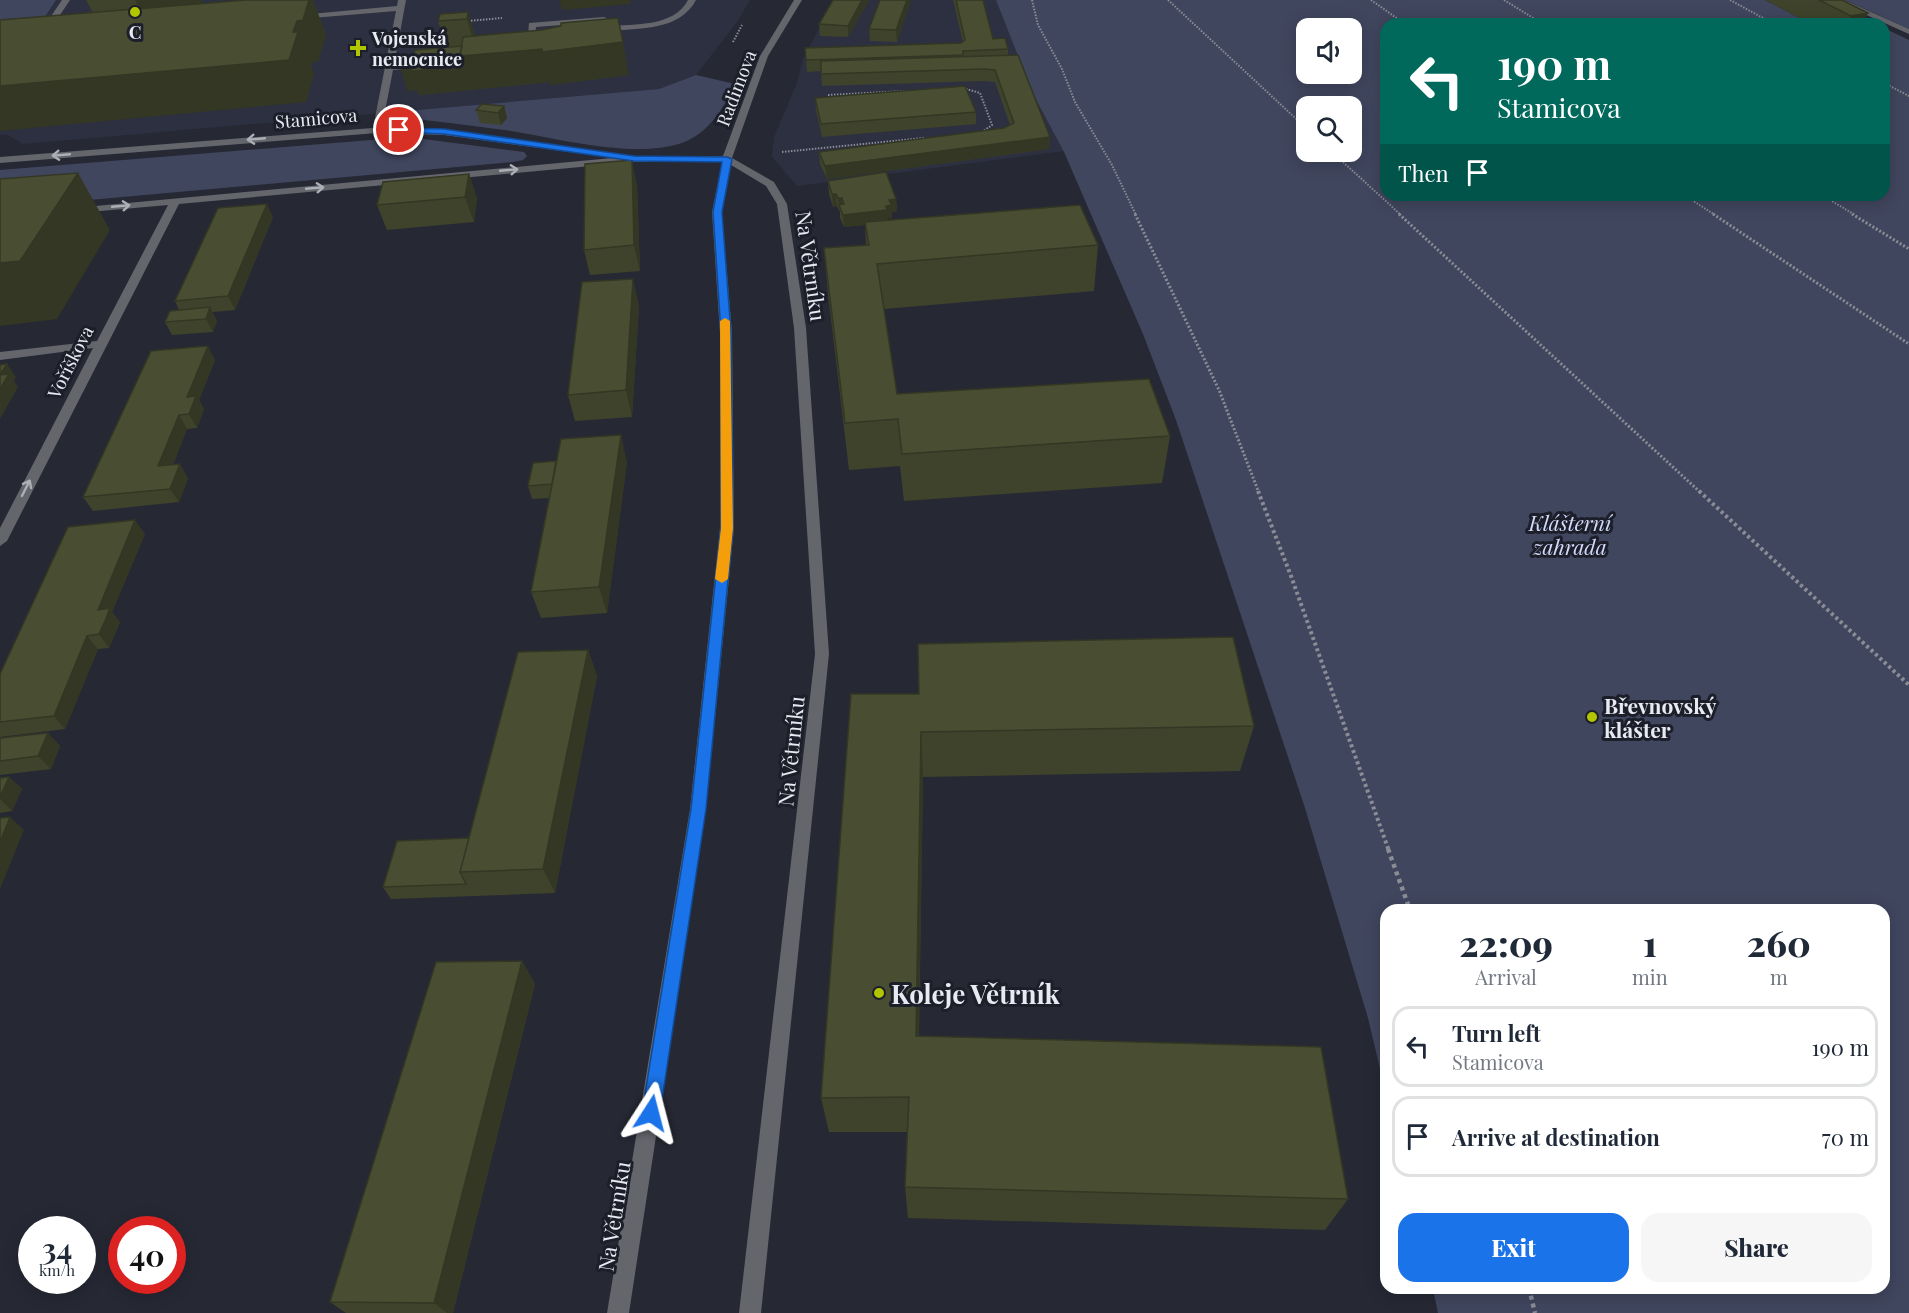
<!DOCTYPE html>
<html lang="en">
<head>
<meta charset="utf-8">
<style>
  body { margin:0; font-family:"Playfair Display",serif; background:#f6f6f7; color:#1f2937; height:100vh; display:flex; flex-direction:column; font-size:22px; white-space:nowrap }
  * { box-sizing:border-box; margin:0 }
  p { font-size:20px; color:#747a83 }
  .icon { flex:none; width:33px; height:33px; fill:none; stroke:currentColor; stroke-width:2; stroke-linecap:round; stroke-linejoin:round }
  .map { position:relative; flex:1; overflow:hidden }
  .details { position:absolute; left:1380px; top:904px; width:510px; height:390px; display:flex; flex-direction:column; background:#fff; border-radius:18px; box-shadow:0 3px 15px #0003 }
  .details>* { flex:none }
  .banner { position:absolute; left:1380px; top:18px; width:510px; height:183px; border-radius:18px; box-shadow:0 3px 15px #0003; background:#00695c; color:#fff; overflow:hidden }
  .tools { position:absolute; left:1296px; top:18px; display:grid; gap:12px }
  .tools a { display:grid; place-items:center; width:66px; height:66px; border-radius:12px; background:#fff; box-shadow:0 3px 15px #0003; font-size:30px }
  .speed { position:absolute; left:18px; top:1216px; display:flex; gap:12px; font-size:30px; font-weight:700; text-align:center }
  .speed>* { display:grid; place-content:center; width:78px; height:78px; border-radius:50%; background:#fff; box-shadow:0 3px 15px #0003; line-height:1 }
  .speed small { font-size:15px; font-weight:400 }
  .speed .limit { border:9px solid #d22; background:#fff; color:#111 }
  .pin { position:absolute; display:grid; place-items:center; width:51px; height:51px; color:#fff; margin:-26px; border:3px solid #fff; border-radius:50%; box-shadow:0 2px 6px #0007 }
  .me { position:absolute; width:66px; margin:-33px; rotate:9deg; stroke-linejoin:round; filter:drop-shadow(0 0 4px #0008) }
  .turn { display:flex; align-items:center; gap:21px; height:126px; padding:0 18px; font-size:27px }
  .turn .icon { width:78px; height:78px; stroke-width:2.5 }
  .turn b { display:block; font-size:42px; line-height:51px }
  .then { display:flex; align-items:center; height:57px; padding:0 18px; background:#0003; gap:12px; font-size:22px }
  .eta { display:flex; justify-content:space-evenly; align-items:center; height:102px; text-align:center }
  .eta b { font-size:36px; font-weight:800; line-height:42px }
  .action { display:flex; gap:12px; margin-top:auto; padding:12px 18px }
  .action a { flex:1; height:69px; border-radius:18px; background:#1a73e8; color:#fff; font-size:24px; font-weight:800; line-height:69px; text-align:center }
  .action a+a { background:#f6f6f7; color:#1f2937 }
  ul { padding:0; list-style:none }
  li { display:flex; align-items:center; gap:18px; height:81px; margin:0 12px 9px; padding:0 6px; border:3px solid #e0e1e3; border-radius:18px }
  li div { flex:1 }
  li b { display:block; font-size:22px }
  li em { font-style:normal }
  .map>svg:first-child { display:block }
  .built { fill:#2c3041 }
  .green { fill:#40465e; fill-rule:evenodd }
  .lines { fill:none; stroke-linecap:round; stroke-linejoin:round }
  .path-far3 { stroke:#8a8d96; stroke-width:2; stroke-dasharray:1.5 1.5; stroke-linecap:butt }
  .path-far2 { stroke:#8a8d96; stroke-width:3; stroke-dasharray:2 2; stroke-linecap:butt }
  .path-far1 { stroke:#8a8d96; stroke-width:4; stroke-dasharray:3 3; stroke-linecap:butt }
  .path { stroke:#8a8d96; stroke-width:4.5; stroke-dasharray:4 4; stroke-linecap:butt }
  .minor { fill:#64666c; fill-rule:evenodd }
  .wall { fill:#3f432b }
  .shaded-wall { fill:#333723 }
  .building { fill:#494e32; stroke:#333723; stroke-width:1.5 }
  .oneway { stroke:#adafb6 }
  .route { fill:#1a73e8; stroke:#114b97; stroke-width:1.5 }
  .slow { fill:#f59e0b }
  .poi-dot { fill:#b1c500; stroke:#1c1f2a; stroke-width:2 }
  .labels { text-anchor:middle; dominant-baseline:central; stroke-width:6; stroke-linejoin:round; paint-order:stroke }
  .far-poi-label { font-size:18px; font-weight:bold; fill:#e8eaf2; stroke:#1c1f2a }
  .far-street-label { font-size:18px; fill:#e8eaf2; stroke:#1c1f2a }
  .street-label { font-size:21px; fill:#e8eaf2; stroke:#1c1f2a }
  .park-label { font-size:21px; font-style:italic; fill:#d1dafa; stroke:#1c1f2a }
  .poi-label { font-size:21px; font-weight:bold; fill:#e8eaf2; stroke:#1c1f2a; text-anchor:start }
  .near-poi-label { font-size:26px; font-weight:bold; fill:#e8eaf2; stroke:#1c1f2a; text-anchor:start }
</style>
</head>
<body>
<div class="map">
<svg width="1909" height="1313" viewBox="0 0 1909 1313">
  <rect width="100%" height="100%" fill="#262934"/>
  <path class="built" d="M0 0H750L737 22 696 75 659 89 23 144 6 134 0 135Z
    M835 0H996L1033 94 1064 151 797 186 772 157 774 137 797 83 803 58Z"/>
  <path class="green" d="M0 0H56L0 85Z
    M996 0H1765L1811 24H1386V195H1884V28L1909 40V1313H1438L1433 1289 1884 1288V910H1386V1094L1368 1018 1305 808 1176 420 1143 334 1064 152 1033 94ZM1306 28H1352V74H1306ZM1306 106H1352V152H1306Z
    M1845 0H1909V29Z
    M696 75 735 84C724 108 709 133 682 143 633 159 561 139 511 131 475 126 438 121 402 118L394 112 659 89Z
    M408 137 524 152 527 156 523 160 513 162 0 208V170Z"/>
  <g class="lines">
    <path class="path-far3" d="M1032 0 1038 25 1062 69 1075 102 1112 165 1136 215
      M1168 0 1306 128
      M1371 0 1405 24
      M1504 0 1543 24
      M1730 0 1774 24
      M468 21 502 18
      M733 42 742 25
      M1884 83 1909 96
      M963 88 980 93 992 125 982 132
      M828 95 905 91
      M782 152 924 138
      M1332 152 1401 215
      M1684 195 1715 215
      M1822 195 1855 215"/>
    <path class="path-far2" d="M1135 214 1219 390 1259 493
      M1399 214 1701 493
      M1713 214 1909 344
      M1852 214 1909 249"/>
    <path class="path-far1" d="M1258 491 1291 576 1389 851
      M1699 491 1909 685"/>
    <path class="path" d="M1388 849 1410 910
      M1529 1288 1535 1313"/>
    <path class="minor" d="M62 0H70L48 33H42L41 31Z
      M398 0H406L394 65 419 62 423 65 419 68 393 70 382 127 444 129 603 152 606 153V157L444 135 377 133 0 163V157L373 128 396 11 300 19 296 17 300 15 397 6Z
      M688 0H696C680 31 639 28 609 31V40L605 43 601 40 600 22 536 27 535 49 531 52 527 49 529 23 604 17 608 19V26C635 24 674 27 688 0Z
      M794 0H802L768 56 732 158 774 182 787 204 806 328 829 654 761 1313H739L815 654 794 328 777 204 766 186 731 165 722 212 732 333 734 528 706 809 629 1313H607L690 809 720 528V333L712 212 722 162H634L179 204 7 541 0 546V528L93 348 0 360V352L97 341 168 205 78 213 74 212V208L634 156H723L760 56Z
      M1833 0H1844L1909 29V34Z"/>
  </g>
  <path class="wall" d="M86 0H202L200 4 246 0H313L326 35 318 61 313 62 311 66 314 73 306 102 93 13Z
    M833 0H869L848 37 820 36 819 24Z
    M880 0H911L897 42 870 41 869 29Z
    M953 0H983L993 39 1008 49V55L1050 137 1049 149 827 179 820 164 819 152 1004 128 1010 125 995 82 984 81 822 86 821 71 807 72 806 60 961 43 963 42Z
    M1765 0H1842L1862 24H1811Z
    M468 12 475 36 629 75 550 85V82L419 95 417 90 408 91 400 67 414 55 446 48 438 21Z
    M815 98 976 112V124L822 137 816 110Z
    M504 106 507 118 501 125 480 123 476 110Z
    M469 174 477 199 474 222 387 230 377 205Z
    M828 181 896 199 897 211 892 212V218H888V220L1098 245 1094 291 884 309 897 394 1170 436 1162 483 904 501 900 466 849 470 828 294 824 248 866 245 865 225 844 227 840 218V211H839L837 206 833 207 829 194Z
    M637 185 640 271 590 275 584 250Z
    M273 217 235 310 212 312 217 321 213 332 172 335 165 322 179 310 175 301Z
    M639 305 632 417 575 421 568 395Z
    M215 360 199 400 204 409 197 428 187 429 173 465 188 478 179 502 93 511 83 497Z
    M627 462 607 613 541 618 531 592 549 498 532 499 528 486Z
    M145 534 112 612 120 622 115 634 109 648 98 649 65 729 0 737V674Z
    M588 650 597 676 555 893 391 899 383 887 469 838Z
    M851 694 1254 726 1240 771 923 777 919 1037 1348 1199 1325 1230 908 1218 905 1187 907 1132H829L821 1098Z
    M48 733 60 746 51 769 0 775V738Z
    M9 777 22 789 12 811 0 813V778Z
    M522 961 535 984 453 1313H346L330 1302Z"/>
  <path class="shaded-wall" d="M135 0H202L198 9 146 23Z
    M309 0H313L326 35 318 61 313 62 311 66 314 73 306 102 0 131V86L293 32 297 21Z
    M559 0H630L631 4 562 10Z
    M862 0H869L848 37V26Z
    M907 0H911L897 42 896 30Z
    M468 12 477 44 476 51 467 19Z
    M1868 13 1862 24H1846L1851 16Z
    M623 42 629 75 550 85V82L419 95 417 90 408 91 400 67 460 56Z
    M504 106 507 118 501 125 498 113Z
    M1050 137 1049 149 827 179 825 166Z
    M632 160 637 185 640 271 634 245Z
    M78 173 110 230 57 319 0 326V263Z
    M469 174 477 199 474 222 465 197Z
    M832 194H836L837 206 833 207Z
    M838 198H842L843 210 839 205 840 211H839Z
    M896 199 897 211 892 212V218H888V223L844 227 843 215 889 200Z
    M267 204 273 217 235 310 228 296Z
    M633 279 639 305 632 417 626 390Z
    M210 307 217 321 213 332 206 319Z
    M208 346 215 360 199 400 204 409 197 428 189 414 187 397Z
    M7 364 16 377 14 381 18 387 0 419V375Z
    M179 415 187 429 167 480 158 466Z
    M621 435 627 462 607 613 599 587Z
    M180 464 188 478 179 502 170 489Z
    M135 520 145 534 112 612 120 622 109 648 99 634 98 610Z
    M87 636 98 649 65 729 54 716Z
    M588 650 597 676 555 893 543 869Z
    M921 732 923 777 918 1073 916 1036Z
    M48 733 60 746 51 769 38 756Z
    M9 777 22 789 12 811 0 799V797Z
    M10 817 24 830 0 889V842Z
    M522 961 535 984 453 1313H447L434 1303Z"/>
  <path class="building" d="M246 0H309L303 20 297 21 293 32H298L289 60 0 86V20Z
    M833 0H862L848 26 819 24Z
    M880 0H907L896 30 869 29Z
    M956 0H983L993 39 1005 38 1008 49 963 51V55L806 60 805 48 961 43 965 40Z
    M1819 0H1842L1868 13 1851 16Z
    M468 12 467 19 438 21 440 14Z
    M618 18 623 42 542 52V49L460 56 463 37 542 30 561 26V23Z
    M462 46 460 56 463 67 411 71 412 66 400 67 402 56 414 55 415 50Z
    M1018 55 1050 137 825 166 819 152 1004 128 1014 123 995 70 984 69 821 74V61Z
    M965 86 976 112 821 124 815 98Z
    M482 104 504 106 498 113 476 110Z
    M632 160 634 245 584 250 585 164Z
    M886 172 896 199 889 200 892 205 886 206 887 210 843 215 839 205 844 204 842 198H838L836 194H832L828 181Z
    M78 173 20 261 0 263V179Z
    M469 174 465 197 377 205 383 182Z
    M267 204 228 296 175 301 218 208Z
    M1080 205 1098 245 877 264 897 394 1149 379 1170 436 902 454 898 419 845 423 824 248 869 245 865 222Z
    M633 279 626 390 568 395 582 282Z
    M210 307 206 319 165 322 170 311Z
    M208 346 187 397 196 396 189 414 179 415 158 466 180 464 170 489 83 497 151 351Z
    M7 364 0 375 9 374 0 389V365Z
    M621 435 599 587 531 592 561 439Z
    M556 461 552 484 528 486 533 463Z
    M135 520 98 610 110 608 105 621 99 634 87 636 54 716 0 722V674L68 527Z
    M1233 637 1254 726 921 732 916 1036 1321 1047 1348 1199 905 1187 909 1097 821 1098 851 694H919L918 644Z
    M588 650 543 869 460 872 518 652Z
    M48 733 38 756 0 761V738Z
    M9 777 0 797V778Z
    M10 817 0 842V818Z
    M469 838 460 872 466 884 383 887 397 841Z
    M522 961 434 1303 330 1302 436 962Z"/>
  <defs><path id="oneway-shaft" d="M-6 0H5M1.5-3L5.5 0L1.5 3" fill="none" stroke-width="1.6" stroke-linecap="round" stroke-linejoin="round" transform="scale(1.5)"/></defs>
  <g class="oneway">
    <use href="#oneway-shaft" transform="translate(256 139) rotate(175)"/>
    <use href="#oneway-shaft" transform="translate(61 155) rotate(175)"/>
    <use href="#oneway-shaft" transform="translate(509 170) rotate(-5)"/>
    <use href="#oneway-shaft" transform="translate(315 188) rotate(-5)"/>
    <use href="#oneway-shaft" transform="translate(121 206) rotate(-5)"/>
    <use href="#oneway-shaft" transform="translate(26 488) rotate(-63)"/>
  </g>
  <path class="route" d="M399 128 444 129 634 156 727 157 732 159 722 212 731 333 733 528 706 809 660 1113 657 1119 651 1122 645 1119 642 1113 691 809 721 528V333L713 212 722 162 634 161 444 134 396 132V129Z"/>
  <path class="slow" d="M725 318 730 321 733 528 728 579 722 583 715 579 721 528 720 321Z"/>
  <g class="poi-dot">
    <circle cx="135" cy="12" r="6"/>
    <path d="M355 39h6v6h6v6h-6v6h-6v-6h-6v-6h6z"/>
    <circle cx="1592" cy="717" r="6"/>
    <circle cx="879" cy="993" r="6"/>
  </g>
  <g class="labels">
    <g class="far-poi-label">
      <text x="135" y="32">C</text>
      <text x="372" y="38" text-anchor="start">Vojenská<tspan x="372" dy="21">nemocnice</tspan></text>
    </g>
    <g class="far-street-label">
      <text transform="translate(736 88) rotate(-69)">Radimova</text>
      <text transform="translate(316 118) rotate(-5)">Stamicova</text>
      <text transform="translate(70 362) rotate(-63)">Voříškova</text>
    </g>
    <g class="street-label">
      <text transform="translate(812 266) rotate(82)">Na Větrníku</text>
      <text transform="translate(790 751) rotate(-84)">Na Větrníku</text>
      <text transform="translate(613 1216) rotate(-81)">Na Větrníku</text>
    </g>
    <g class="park-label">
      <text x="1570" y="522">Klášterní<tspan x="1570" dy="24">zahrada</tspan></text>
    </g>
    <g class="poi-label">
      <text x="1604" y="705">Břevnovský<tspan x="1604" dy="24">klášter</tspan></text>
    </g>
    <g class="near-poi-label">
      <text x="891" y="993">Koleje Větrník</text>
    </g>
  </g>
</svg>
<div class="tools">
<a><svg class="icon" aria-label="sound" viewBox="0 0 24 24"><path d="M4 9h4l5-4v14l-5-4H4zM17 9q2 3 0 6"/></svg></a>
<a><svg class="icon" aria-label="search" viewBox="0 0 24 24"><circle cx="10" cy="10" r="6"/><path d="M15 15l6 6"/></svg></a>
</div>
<div class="speed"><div>34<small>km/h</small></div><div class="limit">40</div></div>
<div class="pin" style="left:399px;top:130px;background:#d93025"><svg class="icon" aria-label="arrive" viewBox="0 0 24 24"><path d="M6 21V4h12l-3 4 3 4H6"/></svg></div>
<svg class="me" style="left:651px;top:1113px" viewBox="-20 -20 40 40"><path d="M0-17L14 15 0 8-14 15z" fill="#1a73e8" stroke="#fff" stroke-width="4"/></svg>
<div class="banner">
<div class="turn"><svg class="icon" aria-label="left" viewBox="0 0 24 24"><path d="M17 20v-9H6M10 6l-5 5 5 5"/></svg><div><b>190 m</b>Stamicova</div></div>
<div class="then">Then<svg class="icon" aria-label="arrive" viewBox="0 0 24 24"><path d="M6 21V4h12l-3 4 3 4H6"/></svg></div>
</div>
<section class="details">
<div class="eta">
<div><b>22:09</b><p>Arrival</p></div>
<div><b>1</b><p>min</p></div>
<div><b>260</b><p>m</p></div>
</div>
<ul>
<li><svg class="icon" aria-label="left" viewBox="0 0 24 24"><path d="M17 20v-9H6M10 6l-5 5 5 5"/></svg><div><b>Turn left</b><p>Stamicova</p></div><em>190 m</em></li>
<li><svg class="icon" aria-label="arrive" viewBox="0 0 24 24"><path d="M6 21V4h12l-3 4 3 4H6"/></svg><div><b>Arrive at destination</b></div><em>70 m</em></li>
</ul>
<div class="action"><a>Exit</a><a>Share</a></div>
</section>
</div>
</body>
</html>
